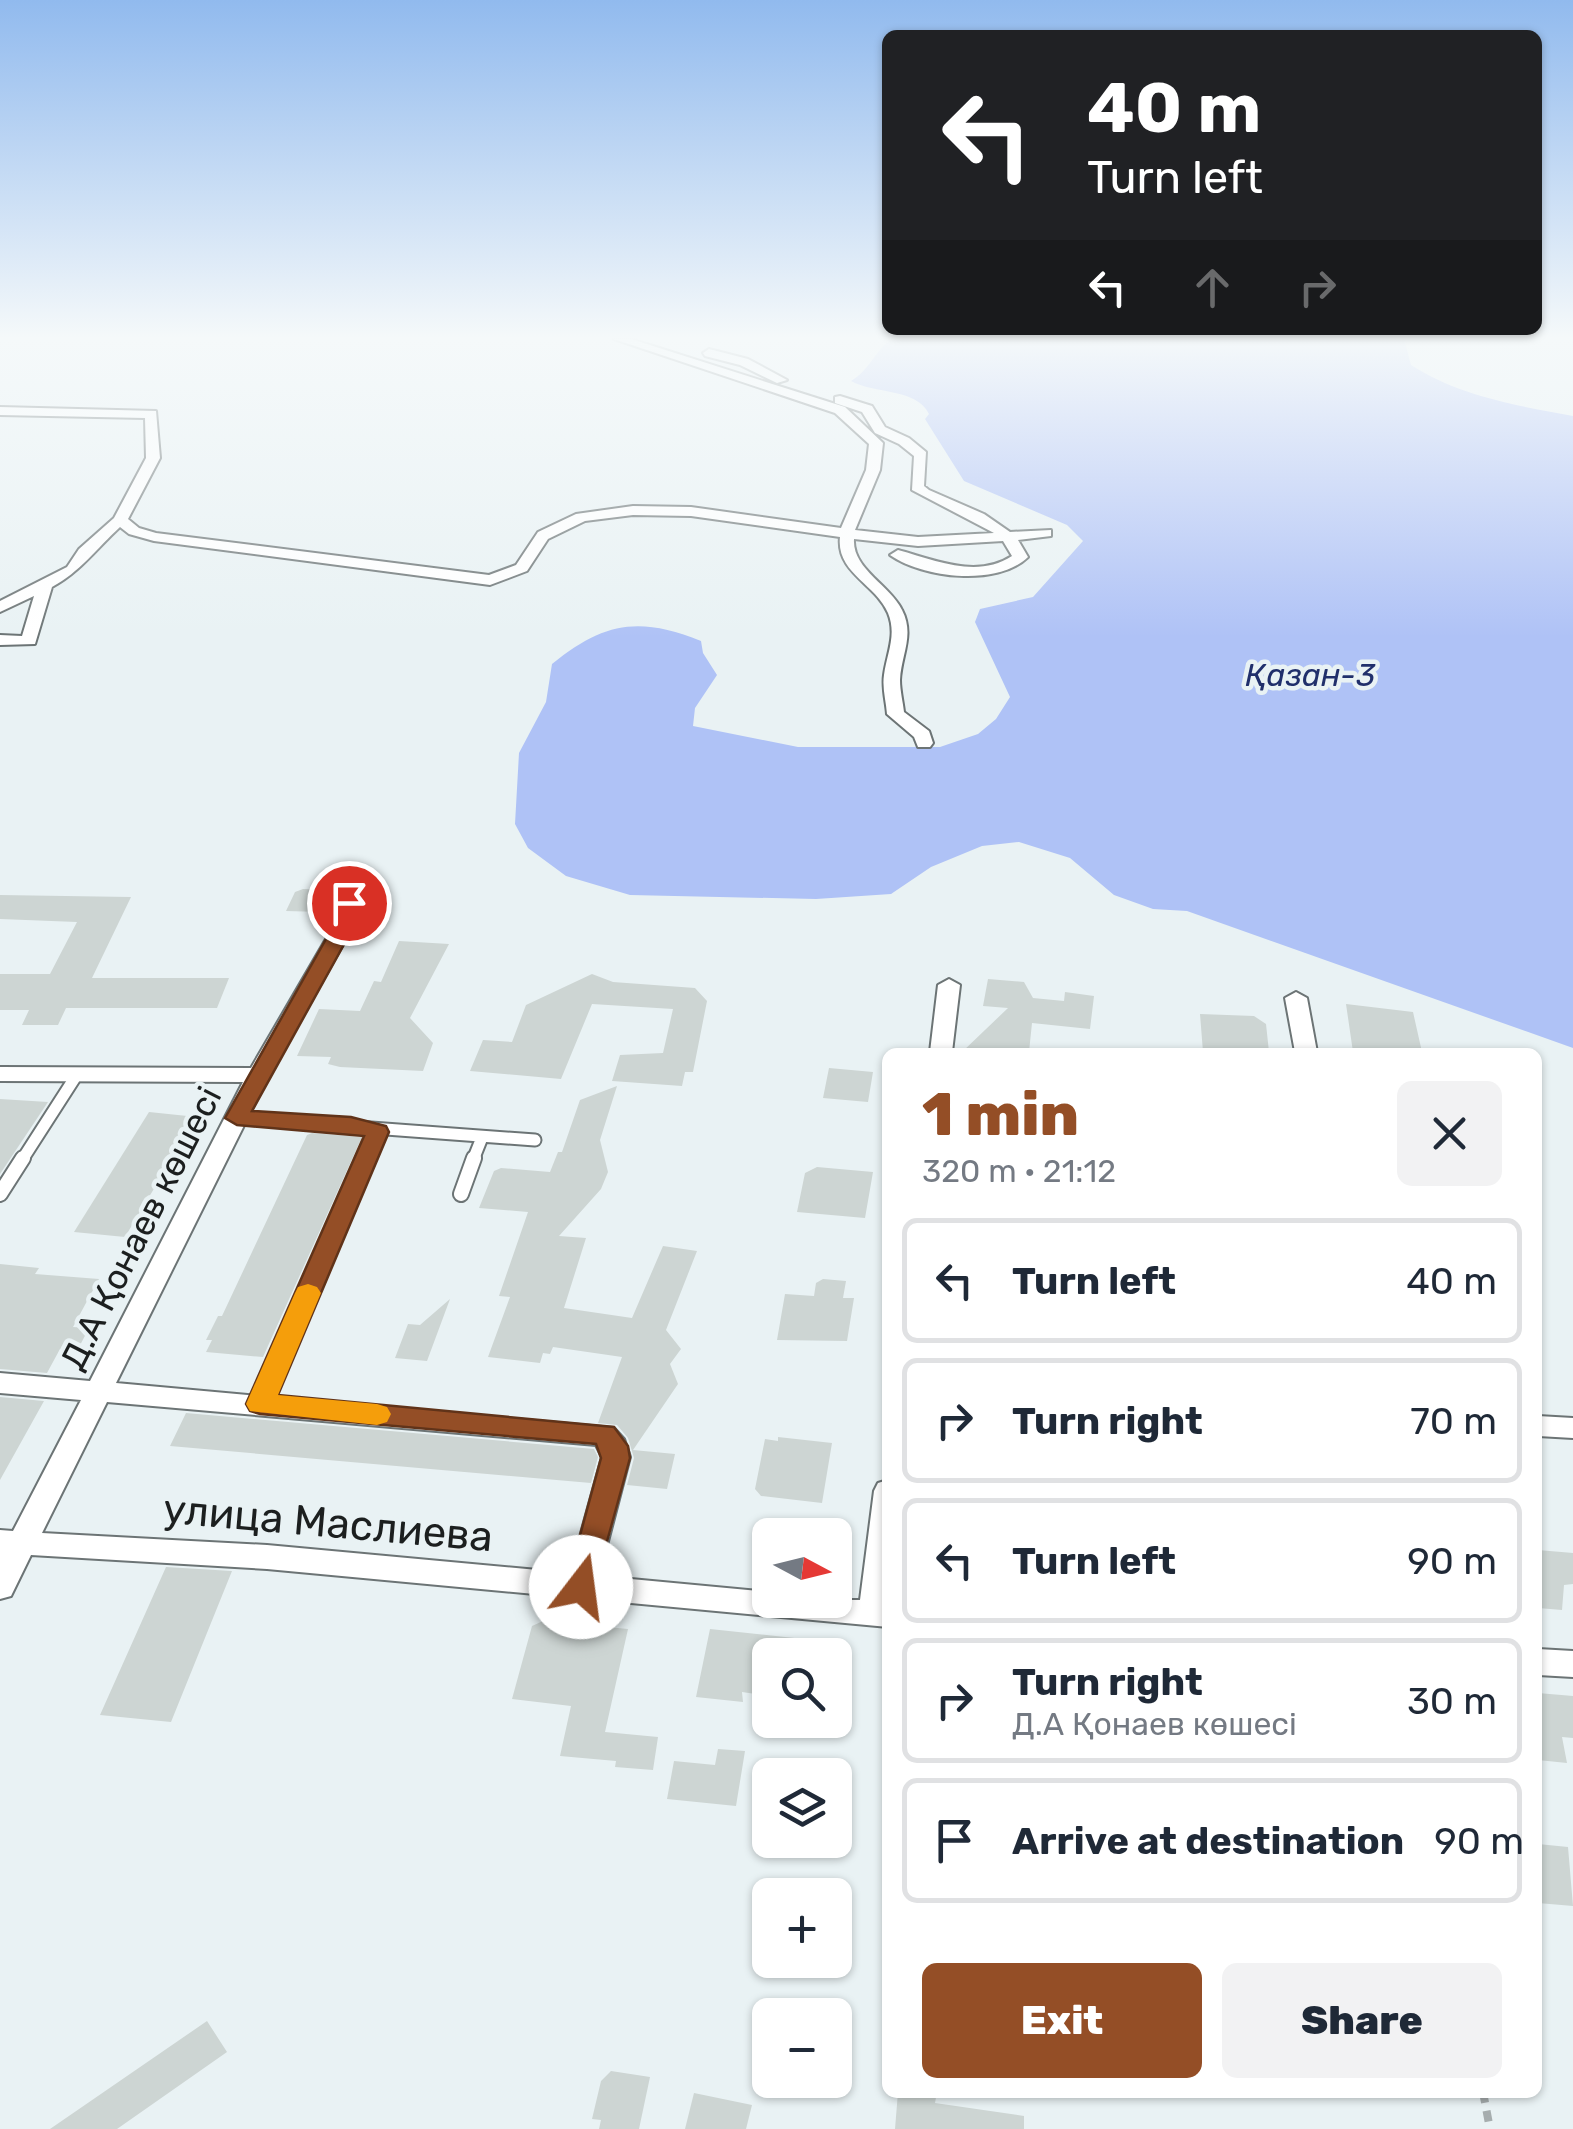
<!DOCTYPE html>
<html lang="en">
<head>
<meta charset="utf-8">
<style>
  body { margin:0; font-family:Rubik,sans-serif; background:#f2f2f3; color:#1f2937; height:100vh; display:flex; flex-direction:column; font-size:38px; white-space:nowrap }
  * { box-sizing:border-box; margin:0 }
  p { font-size:32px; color:#747a83 }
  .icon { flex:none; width:55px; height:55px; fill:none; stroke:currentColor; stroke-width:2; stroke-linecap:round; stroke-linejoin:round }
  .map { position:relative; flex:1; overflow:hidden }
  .panel { position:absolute; left:882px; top:1048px; width:660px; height:1050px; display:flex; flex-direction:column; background:#fff; border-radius:15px; box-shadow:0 2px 8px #0004 }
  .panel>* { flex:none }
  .banner { position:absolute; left:882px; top:30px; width:660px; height:305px; border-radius:15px; box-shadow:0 2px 8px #0004; background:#202124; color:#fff; overflow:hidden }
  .needle { width:65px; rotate:97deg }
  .tools { position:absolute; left:752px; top:1518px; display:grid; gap:20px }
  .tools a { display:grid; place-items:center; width:100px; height:100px; border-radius:15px; background:#fff; box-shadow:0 2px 8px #0004; font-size:50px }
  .pin { position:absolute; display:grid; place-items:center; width:85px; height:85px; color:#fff; margin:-42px; border:5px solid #fff; border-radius:50%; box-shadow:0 2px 10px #0007 }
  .me { position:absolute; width:110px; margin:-55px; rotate:15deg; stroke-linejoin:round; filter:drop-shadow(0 0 8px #0008) }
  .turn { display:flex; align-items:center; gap:35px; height:210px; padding:0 40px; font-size:45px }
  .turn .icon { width:130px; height:130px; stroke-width:2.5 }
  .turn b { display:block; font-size:70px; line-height:85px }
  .lanes { display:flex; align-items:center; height:95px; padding:0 40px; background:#0003; justify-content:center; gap:50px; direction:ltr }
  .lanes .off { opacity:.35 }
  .round { display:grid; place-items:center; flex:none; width:105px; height:105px; border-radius:15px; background:#f2f2f3 }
  .head { display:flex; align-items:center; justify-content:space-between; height:170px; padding:0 40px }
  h1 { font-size:60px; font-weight:800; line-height:75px; color:#944e26 }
  .button { display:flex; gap:20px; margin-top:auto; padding:20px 40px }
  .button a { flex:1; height:115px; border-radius:15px; background:#944e26; color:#fff; font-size:40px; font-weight:800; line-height:115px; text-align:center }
  .button a+a { background:#f2f2f3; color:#1f2937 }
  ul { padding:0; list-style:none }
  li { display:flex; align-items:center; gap:30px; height:125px; margin:0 20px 15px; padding:0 20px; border:5px solid #e0e1e3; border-radius:15px }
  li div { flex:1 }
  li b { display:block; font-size:38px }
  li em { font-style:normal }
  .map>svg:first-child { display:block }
  .water { fill:#afc2f6 }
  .building { fill:#cdd5d3 }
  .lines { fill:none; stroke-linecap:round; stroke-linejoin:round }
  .lane-far1-casing { stroke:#6c7475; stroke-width:15 }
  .lane-casing { stroke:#6c7475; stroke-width:18 }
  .street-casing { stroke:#6c7475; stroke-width:4 }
  .path { stroke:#a6adae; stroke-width:8; stroke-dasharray:11 8; stroke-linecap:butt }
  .lane-far1 { stroke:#fff; stroke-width:11 }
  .lane { stroke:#fff; stroke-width:14 }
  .street { fill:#fff; fill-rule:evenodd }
  .route { fill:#944e26; stroke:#603319; stroke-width:2.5 }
  .slow { fill:#f59e0b }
  .labels { text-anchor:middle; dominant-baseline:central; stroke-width:9; stroke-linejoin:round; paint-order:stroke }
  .far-water-label { font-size:32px; font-style:italic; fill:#202f6b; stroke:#e9f2f4 }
  .street-label { font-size:35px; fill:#1c1f1f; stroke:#e9f2f4 }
  .near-street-label { font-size:42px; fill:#1c1f1f; stroke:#e9f2f4 }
</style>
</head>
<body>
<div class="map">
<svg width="1573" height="2129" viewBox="0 0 1573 2129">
  <rect width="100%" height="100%" fill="#e9f2f4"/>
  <path class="water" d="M892 339H1404L1411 365C1459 396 1518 406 1573 416V1048L1187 911 1153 909 1114 895 1070 858 1019 842 982 846 931 867 891 894 816 899 630 895 566 876 528 848 515 824 519 753 546 702 552 664C604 622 639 616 701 641L703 653 717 675 695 708 693 726 798 747H940L978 734 996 719 1010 697 975 622 980 609 1033 597 1083 541 1067 525 964 481 925 419 929 414C917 388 874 394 851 381 870 370 875 350 892 339Z"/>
  <path class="building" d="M303 889 331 890 321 912 286 911 295 892Z
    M0 895 131 897 92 978H229L217 1008H66L58 1025H22L29 1010H0V974H50L77 922 0 919Z
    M399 941 449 944 410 1018 433 1043 423 1071 340 1067 328 1064 331 1057 297 1056 319 1009 360 1011 374 981 381 982Z
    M592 974 613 982 695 988 707 1001 693 1072H685L682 1086 612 1081 620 1055 663 1053 673 1009 592 1004 561 1079 470 1071 483 1040 512 1042 526 1005Z
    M988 979 1024 982 1033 998 1064 1001 1065 992 1094 996 1090 1029 1032 1023 1029 1052H962L1008 1008 983 1006Z
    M1346 1004 1413 1012 1422 1052H1353Z
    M1200 1014 1254 1016 1266 1024 1269 1052H1203Z
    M829 1068 873 1072 868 1102 823 1098Z
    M617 1086 600 1140 608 1172 601 1189 559 1236 586 1238 564 1308 632 1318 663 1246 697 1251 666 1330 681 1349 670 1364 678 1384 633 1450 675 1454 667 1489 627 1485 634 1458 628 1438 617 1425 598 1423 622 1357 553 1347 550 1354 543 1353 540 1363 488 1357 510 1297 499 1296 528 1212 479 1208 494 1171 501 1168 550 1172 558 1152H562L580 1100Z
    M0 1099 48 1102 0 1174Z
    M149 1112 197 1117 125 1237 74 1232Z
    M312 1133 362 1137 263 1357 206 1352 212 1340H206L218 1316H222L307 1135Z
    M817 1167 873 1172 865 1218 797 1212 805 1173Z
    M0 1264 39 1268 35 1274 99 1279 73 1327 89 1328 77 1351 60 1349 47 1373 0 1369Z
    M823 1279 846 1281 843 1298H854L847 1341 777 1340 785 1294 814 1296 816 1283Z
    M450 1299 427 1361 395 1358 408 1324 420 1325Z
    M0 1397 44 1401 0 1480Z
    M186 1413 594 1449 598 1457 591 1483 170 1446Z
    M778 1437 832 1443 822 1503 761 1496 755 1489 765 1439 778 1441Z
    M1538 1550 1573 1553V1584L1564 1585 1562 1610 1538 1608Z
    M166 1567 232 1571 171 1722 100 1715Z
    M543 1621 628 1629 605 1732 658 1737 653 1770 615 1767 616 1761 560 1756 571 1706 512 1699 532 1626Z
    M710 1629 813 1640 812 1655H770V1696L742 1692 743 1702 696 1697Z
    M1538 1693 1573 1696V1738L1562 1737 1567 1763 1538 1760Z
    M718 1749 745 1751 736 1806 667 1799 674 1761 715 1765Z
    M1538 1844 1568 1847 1573 1906 1538 1903Z
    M207 2021 227 2052 117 2129H50Z
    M611 2071 650 2077 639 2129H599L601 2120 592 2119 601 2081Z
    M898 2092H937L935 2103 1024 2116V2129H895Z
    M694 2093 752 2105 746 2129H685Z"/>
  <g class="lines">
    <defs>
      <path id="lane-far1" d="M237 1118 535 1140
        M22 1160 76 1076
        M365 1160 377 1132
        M473 1160 481 1140"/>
      <path id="lane" d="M0 1194 23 1158
        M461 1194 474 1158
        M260 1404 366 1158"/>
      <path id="street" d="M614 339H631L845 407 883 443 880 470 855 530 918 537 994 533 912 490 914 456 899 444 875 433 862 412 835 403V397L840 396 872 406 885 427 909 438 926 452 924 486 929 490 984 514 1010 532 1051 530V536L1018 540 1028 557C997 587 923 578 890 555L898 550C935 560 977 579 1012 556L1003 541 918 546 854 539C852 569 890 585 902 610 915 635 901 655 900 680 900 691 903 702 904 712L929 731 933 743 930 747H918L914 737 887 714C886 701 882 688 884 675 887 653 897 635 888 613 876 584 836 573 840 537L691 516 633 515 585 521 548 539 527 571 490 585 154 541 129 534 120 527C96 549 80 572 52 587L35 644 0 645V635L22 636 34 596 0 612V601L67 567 79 549 114 518 146 458 145 418 0 415V407L156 411 160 458 128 519 139 528 156 533 489 575 516 565 538 532 576 514 633 506 691 507 841 528 866 470 869 444 835 413Z
        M709 349 748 359 787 380 777 383 740 365 705 356 703 353Z
        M349 897 359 903 346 939 269 1075 116 1383 614 1428 624 1439 630 1457 599 1576 770 1592V1600H860L874 1491 878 1483 888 1480V1627L267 1569 31 1555 11 1596 0 1599V1530L13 1531 81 1400 0 1393V1373L90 1381 243 1082 0 1081V1067L251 1068 326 939 339 903ZM107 1402 596 1445 602 1457 570 1573 267 1545 42 1533Z
        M949 979 960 985 952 1052H930L938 985Z
        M1296 992 1307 998 1317 1052H1295L1285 998Z
        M1538 1416 1573 1418V1438L1538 1436Z
        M1538 1649 1573 1651V1677L1538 1675Z"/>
    </defs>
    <use href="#lane-far1" class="lane-far1-casing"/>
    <use href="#lane" class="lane-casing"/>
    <use href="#street" class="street-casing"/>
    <path class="path" d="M1483 2092 1490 2129"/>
    <use href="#lane-far1" class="lane-far1"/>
    <use href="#lane" class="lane"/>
    <use href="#street" class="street"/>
  </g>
  <linearGradient id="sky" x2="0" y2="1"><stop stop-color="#91baee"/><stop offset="0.53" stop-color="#f5f9fa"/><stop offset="1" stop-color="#f5f9fa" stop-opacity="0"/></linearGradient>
  <rect width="1573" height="637" fill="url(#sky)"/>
  <path class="route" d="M349 897 359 903 347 939 252 1111 351 1117 386 1126 389 1132 278 1395 614 1427 628 1446 630 1458 592 1596 581 1600 570 1596 566 1587 601 1458 596 1444 260 1414 250 1411 246 1404 364 1136 237 1125 225 1118 326 939 339 903Z"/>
  <path class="slow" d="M308 1284 317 1287 321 1293 278 1395 377 1404 387 1407 391 1414 387 1422 377 1425 250 1411 246 1404 295 1293 298 1287Z"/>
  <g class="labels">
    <g class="far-water-label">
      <text x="1310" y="675">Қазан-3</text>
    </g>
    <g class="street-label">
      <text transform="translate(141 1228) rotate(-63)">Д.А Қонаев көшесі</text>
    </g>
    <g class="near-street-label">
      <text transform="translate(328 1523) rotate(5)">улица Маслиева</text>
    </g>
  </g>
</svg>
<div class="tools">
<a><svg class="needle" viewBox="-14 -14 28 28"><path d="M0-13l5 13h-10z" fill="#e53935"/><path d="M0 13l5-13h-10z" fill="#747a83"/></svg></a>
<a><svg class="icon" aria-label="search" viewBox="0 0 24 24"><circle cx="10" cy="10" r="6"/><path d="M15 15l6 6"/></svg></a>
<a><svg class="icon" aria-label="layers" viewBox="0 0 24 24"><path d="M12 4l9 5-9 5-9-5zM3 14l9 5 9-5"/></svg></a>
<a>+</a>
<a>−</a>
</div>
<div class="pin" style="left:349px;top:903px;background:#d93025"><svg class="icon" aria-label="arrive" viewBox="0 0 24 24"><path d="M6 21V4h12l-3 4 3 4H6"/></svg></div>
<svg class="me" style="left:581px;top:1587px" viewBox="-20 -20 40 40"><circle r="19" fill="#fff"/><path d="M0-13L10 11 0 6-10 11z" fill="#944e26"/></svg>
<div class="banner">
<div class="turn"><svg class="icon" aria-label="left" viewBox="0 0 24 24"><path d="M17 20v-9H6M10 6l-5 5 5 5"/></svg><div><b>40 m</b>Turn left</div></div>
<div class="lanes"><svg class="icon" aria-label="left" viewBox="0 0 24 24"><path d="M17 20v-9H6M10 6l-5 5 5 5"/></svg><svg class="icon off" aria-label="ahead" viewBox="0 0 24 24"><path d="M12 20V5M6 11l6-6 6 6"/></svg><svg class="icon off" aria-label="right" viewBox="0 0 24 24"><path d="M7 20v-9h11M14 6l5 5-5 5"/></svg></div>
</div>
<section class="panel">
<div class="head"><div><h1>1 min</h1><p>320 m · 21:12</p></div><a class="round"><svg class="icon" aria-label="close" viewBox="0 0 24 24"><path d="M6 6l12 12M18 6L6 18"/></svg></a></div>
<ul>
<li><svg class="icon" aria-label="left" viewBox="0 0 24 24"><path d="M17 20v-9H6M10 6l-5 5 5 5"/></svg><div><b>Turn left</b></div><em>40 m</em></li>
<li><svg class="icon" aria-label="right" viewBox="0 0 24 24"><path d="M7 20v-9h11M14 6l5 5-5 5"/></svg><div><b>Turn right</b></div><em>70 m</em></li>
<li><svg class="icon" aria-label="left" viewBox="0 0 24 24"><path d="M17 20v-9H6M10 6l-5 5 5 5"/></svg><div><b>Turn left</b></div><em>90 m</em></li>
<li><svg class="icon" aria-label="right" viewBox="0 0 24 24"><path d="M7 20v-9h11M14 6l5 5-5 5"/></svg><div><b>Turn right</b><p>Д.А Қонаев көшесі</p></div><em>30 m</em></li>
<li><svg class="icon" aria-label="arrive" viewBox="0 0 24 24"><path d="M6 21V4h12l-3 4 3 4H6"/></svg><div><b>Arrive at destination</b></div><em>90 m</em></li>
</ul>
<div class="button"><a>Exit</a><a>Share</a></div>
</section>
</div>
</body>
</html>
